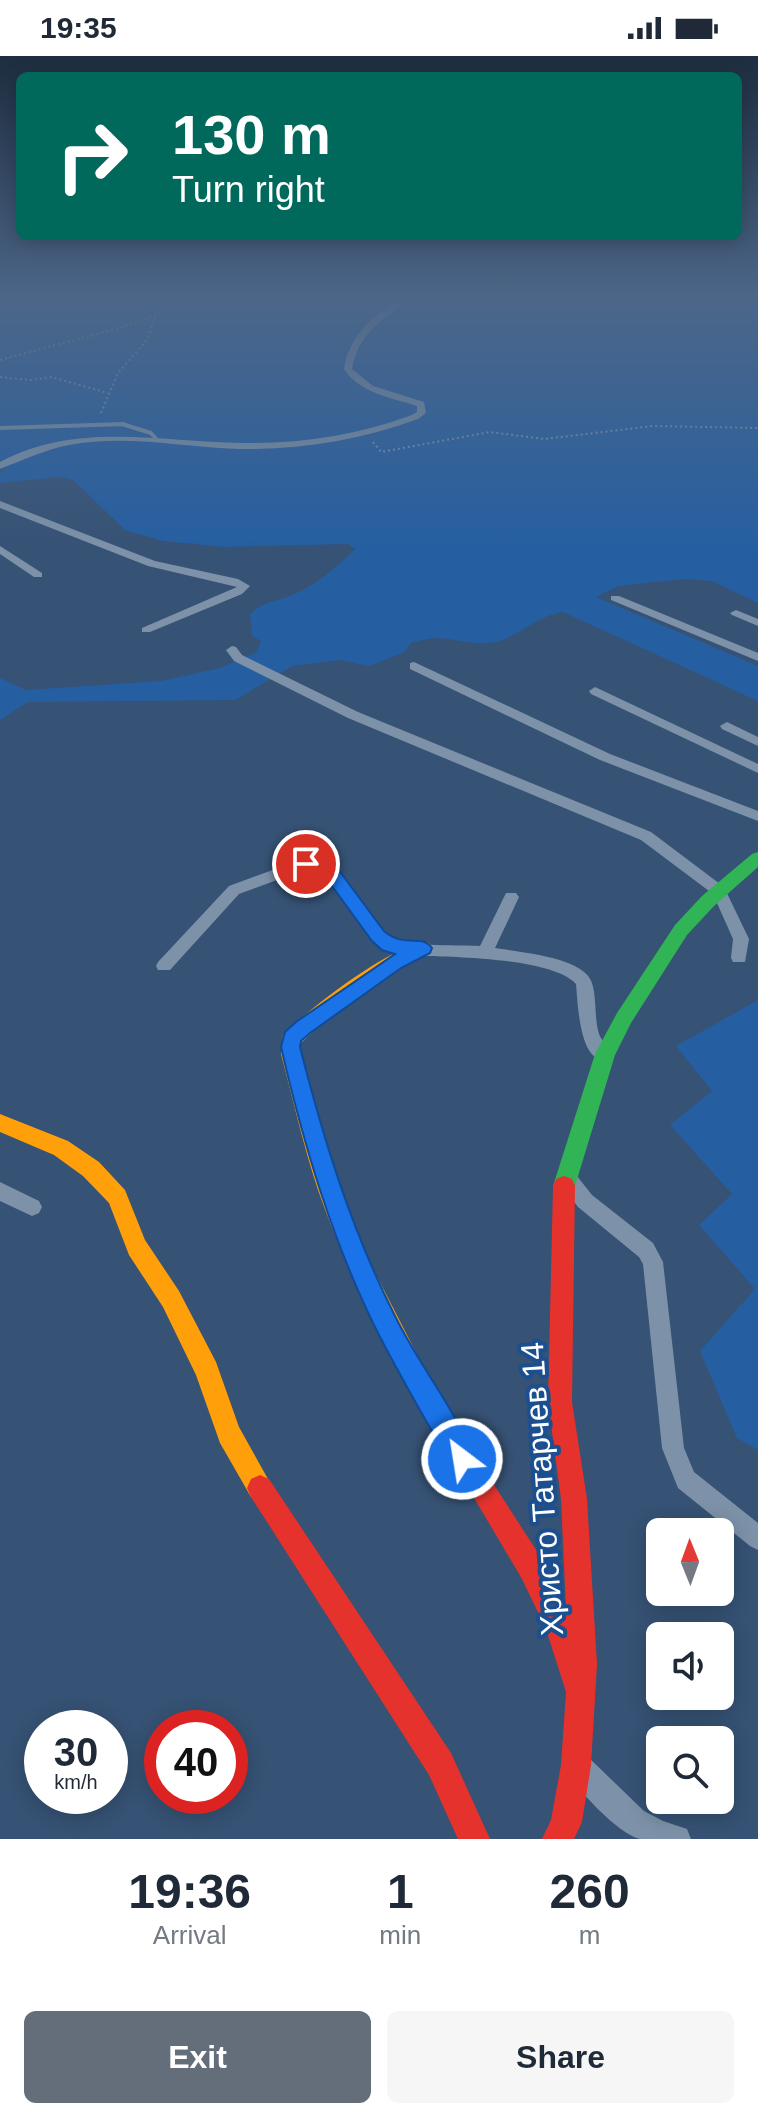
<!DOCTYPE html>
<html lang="en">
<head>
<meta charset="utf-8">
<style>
  body { margin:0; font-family:Arial,sans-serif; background:#f6f6f7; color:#1f2937; height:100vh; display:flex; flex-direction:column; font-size:30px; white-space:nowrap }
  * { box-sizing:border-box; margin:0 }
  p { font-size:26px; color:#747a83 }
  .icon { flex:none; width:44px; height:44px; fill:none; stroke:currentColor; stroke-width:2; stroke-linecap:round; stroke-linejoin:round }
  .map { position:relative; height:1783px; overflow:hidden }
  .panel { display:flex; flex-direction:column; background:#fff; flex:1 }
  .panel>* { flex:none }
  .top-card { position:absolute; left:16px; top:16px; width:726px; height:168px; border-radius:12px; box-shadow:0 4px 20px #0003; background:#00695c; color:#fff; overflow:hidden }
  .needle { width:52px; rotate:359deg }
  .controls { position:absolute; left:646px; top:1462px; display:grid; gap:16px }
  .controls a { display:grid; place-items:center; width:88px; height:88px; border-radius:12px; background:#fff; box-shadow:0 4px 20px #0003; font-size:40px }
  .speed { position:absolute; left:24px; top:1654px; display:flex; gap:16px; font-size:40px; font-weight:700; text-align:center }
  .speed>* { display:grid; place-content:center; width:104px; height:104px; border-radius:50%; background:#fff; box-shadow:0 4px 20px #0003; line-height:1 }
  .speed small { font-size:20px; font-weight:400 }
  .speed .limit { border:12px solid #d22; background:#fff; color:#111 }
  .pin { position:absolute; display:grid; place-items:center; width:68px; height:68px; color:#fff; margin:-34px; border:4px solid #fff; border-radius:50%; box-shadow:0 2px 8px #0007 }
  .me { position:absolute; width:88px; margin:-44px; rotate:329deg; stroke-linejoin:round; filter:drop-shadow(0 0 6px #0008) }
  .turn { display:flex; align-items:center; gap:28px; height:168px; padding:0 24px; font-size:36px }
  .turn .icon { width:104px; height:104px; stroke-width:2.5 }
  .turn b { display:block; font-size:56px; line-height:68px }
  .eta { display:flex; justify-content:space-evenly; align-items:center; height:136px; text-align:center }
  .eta b { font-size:48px; font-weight:700; line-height:56px }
  .cta { display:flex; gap:16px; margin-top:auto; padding:16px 24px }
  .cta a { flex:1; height:92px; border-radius:12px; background:#646e7b; color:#fff; font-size:32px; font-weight:700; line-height:92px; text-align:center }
  .cta a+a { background:#f6f6f7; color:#1f2937 }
  .status { display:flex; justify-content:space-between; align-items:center; height:56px; padding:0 40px; background:#fff; direction:ltr }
  .status svg { height:22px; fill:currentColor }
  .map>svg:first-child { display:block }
  .green { fill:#265fa1 }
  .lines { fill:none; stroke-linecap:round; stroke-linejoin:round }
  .path { stroke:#7d92a8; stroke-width:2; stroke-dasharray:2 3; stroke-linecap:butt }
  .lane { stroke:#7d92a8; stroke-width:4 }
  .street { fill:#7d92a8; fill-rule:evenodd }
  .fast { fill:#30b455; fill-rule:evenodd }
  .slow { fill:#ff9f0a; fill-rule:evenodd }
  .jam { fill:#e5322d; fill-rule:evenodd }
  .route { fill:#1a73e8; stroke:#114b97; stroke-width:2 }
  .labels { text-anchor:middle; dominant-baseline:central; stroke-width:8; stroke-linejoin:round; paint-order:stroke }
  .near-street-label { font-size:32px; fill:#fff; stroke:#1b4f8f }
</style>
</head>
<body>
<div class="status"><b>19:35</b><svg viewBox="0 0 49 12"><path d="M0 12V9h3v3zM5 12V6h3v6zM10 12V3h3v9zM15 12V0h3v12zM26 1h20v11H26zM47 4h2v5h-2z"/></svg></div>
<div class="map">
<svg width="758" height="1783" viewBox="0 0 758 1783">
  <rect width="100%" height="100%" fill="#365274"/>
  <path class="green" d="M0 241H758V547L712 525 683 523 618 530 596 541 758 610V645L563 556C540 559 522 577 500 585 479 591 458 583 437 582 429 582 420 585 412 586L403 597 369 610 339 604 292 610 235 644 28 646 0 664V622L26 634 161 625 220 612 257 596 261 585 252 580 250 558C268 543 270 548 289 540 314 531 337 511 355 493L348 488 224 491 163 485 125 474 73 424 61 421 0 427V416L8 410 0 408Z
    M758 944V1394L737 1382 700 1295 755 1233 699 1169 732 1138 670 1069 712 1035 676 990Z"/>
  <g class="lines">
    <path class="path" d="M0 304 112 274 210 241
      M0 321 31 324 51 321 108 337
      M101 357 118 317 147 284 162 241
      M373 386 381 396 490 376 544 383 653 370 758 372"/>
    <path class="lane" d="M122 368 151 377 157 384
      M0 372 124 368"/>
    <path class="street" d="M404 241H413C385 262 358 276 352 313L373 330 424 346 426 357 418 363C361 384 299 394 239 393 182 391 125 378 69 389 44 394 23 404 0 413V406C77 365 160 386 242 387 300 388 358 379 412 359L417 356V350C390 341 361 338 344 313 349 279 375 257 404 241Z
      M0 445 155 505 238 523 250 530 242 538 150 576H142V572L237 531 148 510 0 452Z
      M0 490 42 517V521H34L0 498Z
      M611 540H619L758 597V605L611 544Z
      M736 554 758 563V570L732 559 730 557Z
      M232 590 236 591 242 599 358 656 651 776 724 831 749 883 745 906H733L731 902 733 883 713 838 641 784 348 662 234 605 226 594Z
      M414 606 610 698 758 755V765L600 704 410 613V607Z
      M595 631 758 708V717L591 638 589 635Z
      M727 666 758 681V690L722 673 720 670Z
      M321 803C356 815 364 873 397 885 410 890 463 889 480 890L506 837H516L519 841 495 892C519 896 585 901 592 927 597 943 594 962 599 978 601 985 610 991 614 998L611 1003C579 1014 578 947 576 928 554 903 460 901 426 900 415 899 399 901 389 896 364 883 343 843 327 820L318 814 296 817 239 838 170 914H158L156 910 158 906 229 830 289 808Z
      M566 1112 573 1115 592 1139 653 1187 663 1206 684 1392 694 1416 758 1467V1494L750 1490 678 1432 662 1392 643 1208 639 1201 578 1151 556 1121 559 1115Z
      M0 1126 39 1145 42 1151 39 1157 32 1160 0 1145Z
      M577 1697 587 1700 644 1755 663 1765 687 1773 691 1783C675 1783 656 1783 640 1783 619 1779 572 1729 564 1710L567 1700Z"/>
    <path class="fast" d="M758 796V811L714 850 687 879 631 967 615 999 575 1130 572 1137 564 1140 556 1137 553 1130 595 998 617 957 675 869 702 840 752 798Z"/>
    <path class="slow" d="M423 885 429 887 432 892 429 897C383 922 337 950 300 988L301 998 334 1117 368 1203 425 1314 493 1430 489 1439 480 1443 471 1439C411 1342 356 1242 318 1134 303 1089 293 1043 281 998L283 979C316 947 379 899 423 885Z
      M0 1058 68 1085 99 1106 125 1134 145 1184 179 1235 216 1306 239 1371 273 1432 269 1441 260 1445 251 1441 220 1387 196 1319 163 1251 129 1199 109 1147 83 1120 54 1099 0 1076Z"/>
    <path class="jam" d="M564 1120 572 1123 575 1130 572 1346 587 1443 597 1608 591 1709 582 1766 574 1783H542L551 1764 561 1709 566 1636 546 1573 522 1523 467 1430 471 1421 480 1417 489 1421 542 1503 566 1554 561 1443 548 1346 553 1130 556 1123Z
      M260 1419 269 1423 451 1697 490 1783H458L429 1719 251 1441 247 1432 251 1423Z"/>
  </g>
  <linearGradient id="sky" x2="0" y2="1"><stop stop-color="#1e2d40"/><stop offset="0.49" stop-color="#4c6688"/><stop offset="1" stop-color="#4c6688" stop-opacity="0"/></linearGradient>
  <rect width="758" height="490" fill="url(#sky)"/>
  <path class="route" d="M306 802 332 805 384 875C405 893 422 877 432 892L430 897 401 912 310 977 301 985 300 991C324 1085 351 1173 395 1260 419 1309 455 1353 475 1403L472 1412 462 1416 453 1412C428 1368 402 1324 379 1279 333 1188 304 1090 281 991L285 976 296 966 395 898 382 894 372 885 321 815 300 812 298 808Z"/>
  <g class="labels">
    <g class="near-street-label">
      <text transform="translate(542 1433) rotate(-94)">Христо Татарчев 14</text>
    </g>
  </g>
</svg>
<div class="controls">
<a><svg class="needle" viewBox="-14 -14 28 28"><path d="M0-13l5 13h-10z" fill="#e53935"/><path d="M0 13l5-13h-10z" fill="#747a83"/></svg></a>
<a><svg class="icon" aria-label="sound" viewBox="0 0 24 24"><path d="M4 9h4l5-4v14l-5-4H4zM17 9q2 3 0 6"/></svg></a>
<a><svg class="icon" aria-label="search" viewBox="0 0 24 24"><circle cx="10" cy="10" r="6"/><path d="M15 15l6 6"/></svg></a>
</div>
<div class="speed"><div>30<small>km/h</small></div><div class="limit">40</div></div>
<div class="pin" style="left:306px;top:808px;background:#d93025"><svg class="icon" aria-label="arrive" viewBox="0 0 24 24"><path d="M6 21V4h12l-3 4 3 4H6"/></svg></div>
<svg class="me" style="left:462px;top:1403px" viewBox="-20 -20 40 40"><circle r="17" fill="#1a73e8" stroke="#fff" stroke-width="3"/><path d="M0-11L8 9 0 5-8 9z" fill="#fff"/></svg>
<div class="top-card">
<div class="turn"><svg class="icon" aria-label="right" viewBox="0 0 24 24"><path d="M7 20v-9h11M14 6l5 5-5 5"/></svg><div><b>130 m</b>Turn right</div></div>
</div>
</div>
<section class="panel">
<div class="eta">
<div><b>19:36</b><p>Arrival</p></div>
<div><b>1</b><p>min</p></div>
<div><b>260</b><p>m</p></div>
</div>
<div class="cta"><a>Exit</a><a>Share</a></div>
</section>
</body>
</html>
